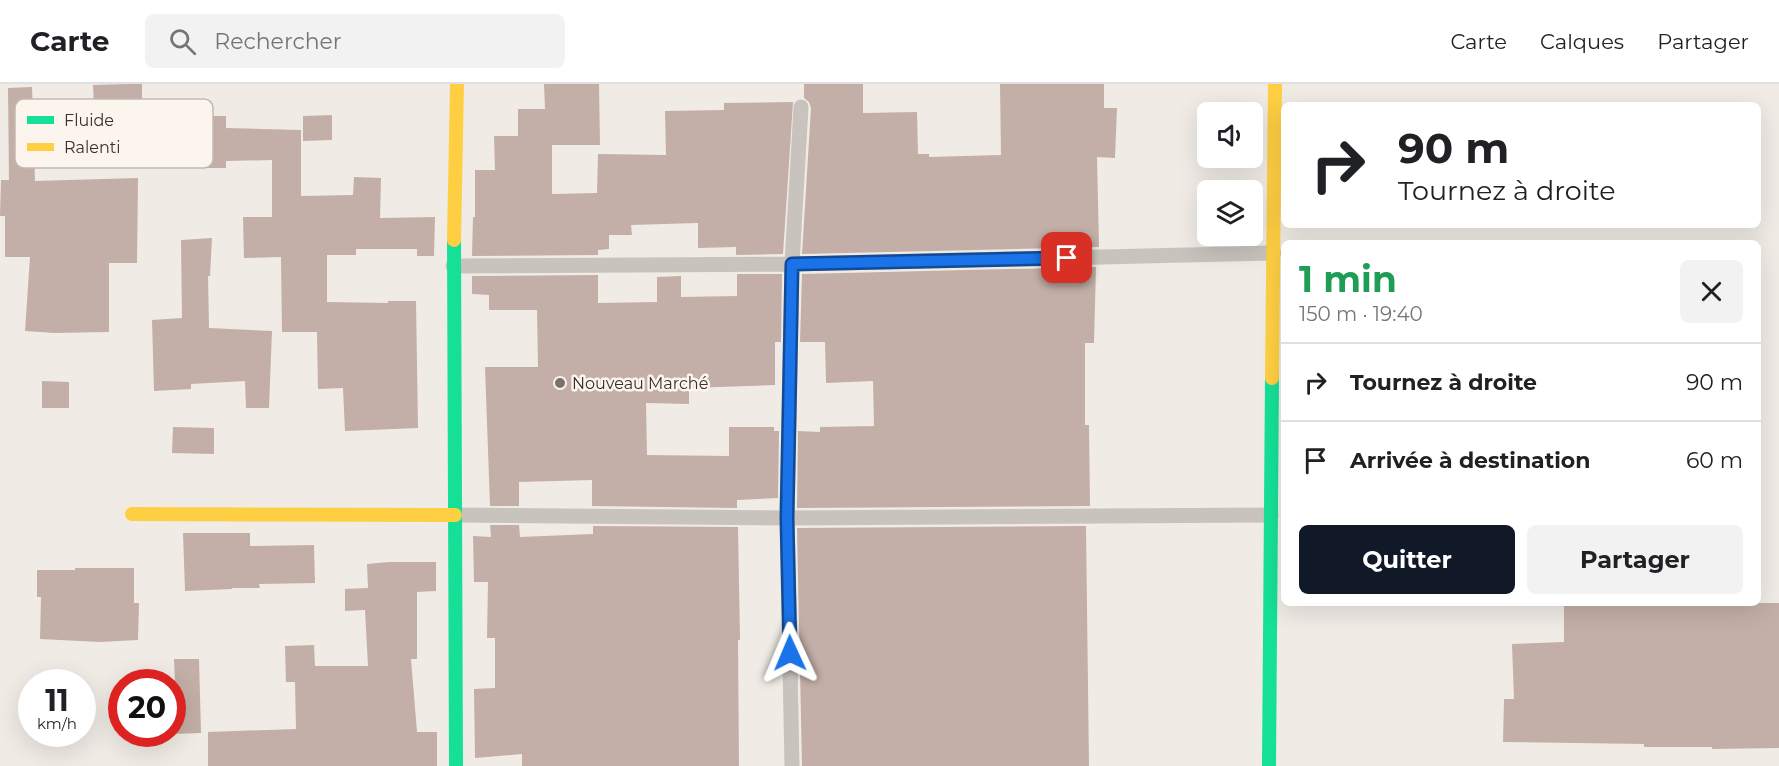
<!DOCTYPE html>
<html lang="fr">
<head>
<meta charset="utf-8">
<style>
  body { margin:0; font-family:Montserrat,sans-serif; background:#f2f2f2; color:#202124; height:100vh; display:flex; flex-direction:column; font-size:22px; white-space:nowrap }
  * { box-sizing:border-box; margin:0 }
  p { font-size:20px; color:#757577 }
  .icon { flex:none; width:33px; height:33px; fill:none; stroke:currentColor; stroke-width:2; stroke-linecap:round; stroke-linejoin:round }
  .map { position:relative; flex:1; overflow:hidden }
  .side { position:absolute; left:1281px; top:156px; width:480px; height:366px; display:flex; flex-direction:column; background:#fff; border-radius:9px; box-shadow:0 6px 24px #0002 }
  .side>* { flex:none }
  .banner { position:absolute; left:1281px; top:18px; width:480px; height:126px; border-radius:9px; box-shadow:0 6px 24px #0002; background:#fff; color:#202124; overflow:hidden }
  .tools { position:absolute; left:1197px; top:18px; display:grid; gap:12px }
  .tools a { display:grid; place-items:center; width:66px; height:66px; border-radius:9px; background:#fff; box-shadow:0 6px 24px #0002; font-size:30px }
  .speed { position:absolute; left:18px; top:585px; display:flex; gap:12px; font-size:30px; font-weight:700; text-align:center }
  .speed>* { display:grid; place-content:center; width:78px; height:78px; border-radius:50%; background:#fff; box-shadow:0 6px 24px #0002; line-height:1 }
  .speed small { font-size:15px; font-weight:400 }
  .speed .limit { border:9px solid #d22; background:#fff; color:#111 }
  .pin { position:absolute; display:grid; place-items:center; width:51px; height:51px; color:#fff; margin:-26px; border-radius:12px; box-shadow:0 3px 9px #0006 }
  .me { position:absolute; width:66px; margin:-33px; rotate:359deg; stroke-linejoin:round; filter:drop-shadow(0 0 4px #0008) }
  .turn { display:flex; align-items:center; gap:21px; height:126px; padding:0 18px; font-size:27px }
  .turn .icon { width:78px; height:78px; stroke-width:2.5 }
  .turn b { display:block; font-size:42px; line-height:51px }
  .round { display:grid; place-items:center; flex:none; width:63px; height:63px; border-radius:9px; background:#f2f2f2 }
  .headline { display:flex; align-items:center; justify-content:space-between; height:102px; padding:0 18px }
  h1 { font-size:36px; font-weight:700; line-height:45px; color:#1e9e55 }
  .primary-button { display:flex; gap:12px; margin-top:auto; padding:12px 18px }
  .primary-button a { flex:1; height:69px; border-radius:9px; background:#111827; color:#fff; font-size:24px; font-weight:700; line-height:69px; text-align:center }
  .primary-button a+a { background:#f2f2f2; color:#202124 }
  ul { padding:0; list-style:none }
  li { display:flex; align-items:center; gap:18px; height:78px; padding:0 18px; border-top:2px solid #e0e0e0 }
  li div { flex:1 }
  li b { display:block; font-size:22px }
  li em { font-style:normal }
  header { display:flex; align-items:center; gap:36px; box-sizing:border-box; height:84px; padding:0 30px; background:#fff; border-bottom:2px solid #e0e0e0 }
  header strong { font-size:28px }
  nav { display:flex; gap:33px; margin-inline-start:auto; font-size:21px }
  .search { width:420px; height:54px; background:#f2f2f2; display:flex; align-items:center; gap:15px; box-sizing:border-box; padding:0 21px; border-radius:9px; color:#757577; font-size:22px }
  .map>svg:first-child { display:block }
  .building { fill:#c3afa7 }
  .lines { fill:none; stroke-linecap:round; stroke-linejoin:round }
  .lane { stroke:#c9c3be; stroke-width:15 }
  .fast { stroke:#16e098; stroke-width:14 }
  .slow { stroke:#ffcf43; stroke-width:14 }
  .route-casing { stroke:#114b97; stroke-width:15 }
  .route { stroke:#1a73e8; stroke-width:10 }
  .poi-dot { fill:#7a716c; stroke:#fbf5ee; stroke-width:2 }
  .labels { text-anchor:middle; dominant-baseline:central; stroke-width:5; stroke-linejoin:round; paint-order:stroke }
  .poi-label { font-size:16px; fill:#3b302b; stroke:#fbf5ee; text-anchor:start }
  .key { fill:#fbf5ee; stroke:#c1bab4; stroke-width:1.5 }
  .key-label { font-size:16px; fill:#3b302b }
</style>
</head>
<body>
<header>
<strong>Carte</strong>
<div class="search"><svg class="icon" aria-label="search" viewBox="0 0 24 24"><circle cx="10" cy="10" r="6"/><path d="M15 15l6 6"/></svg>Rechercher</div>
<nav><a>Carte</a><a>Calques</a><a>Partager</a></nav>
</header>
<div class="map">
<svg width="1779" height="682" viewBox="0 0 1779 682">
  <rect width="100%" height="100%" fill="#f0ebe5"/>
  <path class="building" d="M129 0H142V24H94L93 1Z
    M544 0H599L600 61H552V110L597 109 598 70 666 71 665 27 724 26V19L793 18 783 170 736 171V163L698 164V139L631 141 632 151H609V165L598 166V171L472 172 473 133H475V86H495L494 52H518V25H545Z
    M804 0H863V29L917 28 918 70H929V73L1001 71 1000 0H1104V24H1117L1115 74 1097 73 1099 163 802 170 811 24 809 18 804 14Z
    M32 3 35 97 138 94 137 179H109V248L54 249 25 247 30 173H5V132H0L1 96H9L8 4Z
    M332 31V56L303 57V32Z
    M193 32H226V44L301 46V112L353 111 354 93 381 94 380 134 435 133 434 172H417V165H356V171H327V218L388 219V217H416L418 344 345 347 343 304 318 305 317 248H282L281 173 244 174 243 133H272V76L226 77V84H179V42H193Z
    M212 154 210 192H208L209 244 272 247 269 324H246L245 297 191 300V305L154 307 152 236 182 234 181 156Z
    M1096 183 1094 259H1085V341H1089L1090 422 797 424 798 347 820 348V343L874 342 873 297 826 299 825 258H800L802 190Z
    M737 190H782L781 258H775V301L689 304V320L646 319 647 371 729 372V343H774V347H779L778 414 737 416V424L592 422V396L519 398V422H490L485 283H538L537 226H489V211L472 210V192L598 191V219L657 218V193L681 192V213L737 212Z
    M42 297 69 298V324H42Z
    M173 343 214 344V370L172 369Z
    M490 441H519L520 453 593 450V442L738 443 740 556H738L739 682H522V670L475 674 474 605 495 604V554H487L488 498H474L473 452 491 453Z
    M1086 442 1089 682H802L797 444Z
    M183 449H250V462L314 461 315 499 259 500 260 504H232V505L185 507Z
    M389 478H436V507L417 508V575H411L417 648H437V682H208V648L296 645 295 598H286L285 562 314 561 315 582H368L365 526 345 527V505L368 504 367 480Z
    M75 484H134V519H139L138 556 100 558 40 555 41 513H37V486H75Z
    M1564 519H1779V664L1712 665V663H1644V660L1503 658 1504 615H1514L1512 560 1564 558Z
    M174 575H199L201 649 172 650V618H176Z"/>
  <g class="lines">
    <path class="lane" d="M453 182 792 180 1274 169
      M455 431 787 434 1271 431
      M792 682 787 434 792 180 801 23"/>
    <path class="fast" d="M454 156 456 682
      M1269 682 1272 294"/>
    <path class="slow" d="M454 156 457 0
      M1272 294 1275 0
      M132 430 455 431"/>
  </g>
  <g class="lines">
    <defs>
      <path id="route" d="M790 569 787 434 792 180 1067 174"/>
    </defs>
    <use href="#route" class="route-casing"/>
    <use href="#route" class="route"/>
  </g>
  <circle class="poi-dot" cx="560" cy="299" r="6"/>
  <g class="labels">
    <g class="poi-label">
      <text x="572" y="299">Nouveau Marché</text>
    </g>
  </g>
  <rect x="15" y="15" width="198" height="69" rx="9" class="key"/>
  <rect x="27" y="32" width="27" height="8" fill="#16e098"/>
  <rect x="27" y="59" width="27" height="8" fill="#ffcf43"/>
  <g class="key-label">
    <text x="64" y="42">Fluide</text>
    <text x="64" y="69">Ralenti</text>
  </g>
</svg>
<div class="tools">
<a><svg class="icon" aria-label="sound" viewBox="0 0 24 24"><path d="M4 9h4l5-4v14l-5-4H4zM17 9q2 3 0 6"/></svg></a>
<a><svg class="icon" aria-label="layers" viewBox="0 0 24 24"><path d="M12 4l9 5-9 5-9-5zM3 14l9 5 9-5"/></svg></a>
</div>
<div class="speed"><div>11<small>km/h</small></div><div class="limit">20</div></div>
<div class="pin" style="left:1067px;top:174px;background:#d93025"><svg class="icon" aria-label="arrive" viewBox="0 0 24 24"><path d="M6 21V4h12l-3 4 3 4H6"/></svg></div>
<svg class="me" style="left:790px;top:569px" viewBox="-20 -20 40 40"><path d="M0-17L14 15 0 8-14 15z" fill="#1a73e8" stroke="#fff" stroke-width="4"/></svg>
<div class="banner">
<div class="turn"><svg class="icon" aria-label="right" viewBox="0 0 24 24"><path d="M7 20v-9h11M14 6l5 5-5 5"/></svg><div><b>90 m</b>Tournez à droite</div></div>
</div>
<section class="side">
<div class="headline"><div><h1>1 min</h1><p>150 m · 19:40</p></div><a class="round"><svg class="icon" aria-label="close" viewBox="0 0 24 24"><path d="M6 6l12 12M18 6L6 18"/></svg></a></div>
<ul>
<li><svg class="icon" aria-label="right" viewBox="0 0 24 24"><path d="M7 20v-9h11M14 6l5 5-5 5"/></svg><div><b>Tournez à droite</b></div><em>90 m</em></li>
<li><svg class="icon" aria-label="arrive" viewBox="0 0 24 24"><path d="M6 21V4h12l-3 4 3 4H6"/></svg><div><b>Arrivée à destination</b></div><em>60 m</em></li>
</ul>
<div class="primary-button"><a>Quitter</a><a>Partager</a></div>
</section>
</div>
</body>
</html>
